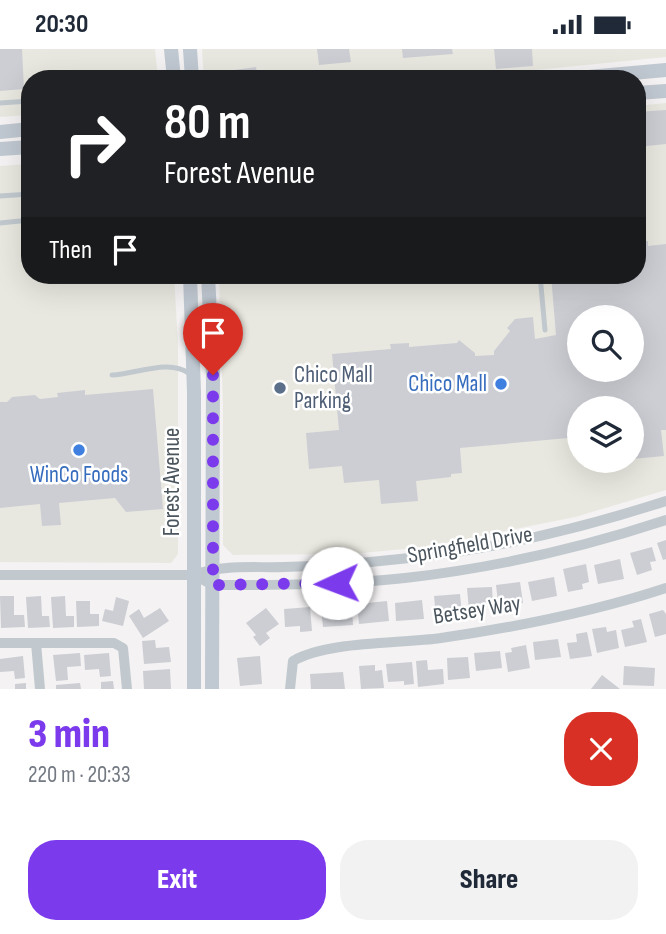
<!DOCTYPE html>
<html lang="en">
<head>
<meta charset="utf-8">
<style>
  body { margin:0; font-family:"Sofia Sans Condensed",sans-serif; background:#f2f2f3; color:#1f2937; height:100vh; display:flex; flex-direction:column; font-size:26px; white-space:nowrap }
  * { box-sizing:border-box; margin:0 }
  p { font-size:23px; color:#747a83 }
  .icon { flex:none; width:38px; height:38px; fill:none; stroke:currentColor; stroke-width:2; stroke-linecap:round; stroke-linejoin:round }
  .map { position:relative; height:640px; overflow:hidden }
  .details { display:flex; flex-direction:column; background:#fff; flex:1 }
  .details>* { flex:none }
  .top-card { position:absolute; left:21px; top:21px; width:625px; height:214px; border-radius:28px; box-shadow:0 7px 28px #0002; background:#202124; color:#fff; overflow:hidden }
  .tools { position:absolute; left:567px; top:256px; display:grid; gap:14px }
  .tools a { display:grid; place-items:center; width:77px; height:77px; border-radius:50%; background:#fff; box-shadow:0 7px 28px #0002; font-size:35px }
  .pin { position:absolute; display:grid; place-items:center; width:60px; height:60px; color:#fff; margin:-72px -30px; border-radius:50% 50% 50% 0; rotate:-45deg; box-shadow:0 0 7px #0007 }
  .pin .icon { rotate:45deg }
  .me { position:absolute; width:77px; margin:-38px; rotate:268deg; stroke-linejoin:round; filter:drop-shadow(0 0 5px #0008) }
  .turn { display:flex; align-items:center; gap:24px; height:147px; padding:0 28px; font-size:32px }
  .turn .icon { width:91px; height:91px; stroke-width:2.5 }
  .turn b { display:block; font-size:49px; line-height:60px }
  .then { display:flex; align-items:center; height:66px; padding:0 28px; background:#0003; gap:14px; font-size:26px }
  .round { display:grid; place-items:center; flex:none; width:74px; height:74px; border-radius:28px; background:#f2f2f3 }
  .summary { display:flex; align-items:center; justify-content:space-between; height:119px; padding:0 28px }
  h1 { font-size:42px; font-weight:800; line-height:52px; color:#7c3aed }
  .cta { display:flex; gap:14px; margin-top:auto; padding:14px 28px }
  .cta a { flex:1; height:80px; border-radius:28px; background:#7c3aed; color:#fff; font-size:28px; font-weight:800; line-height:80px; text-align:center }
  .cta a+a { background:#f2f2f3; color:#1f2937 }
  .status { display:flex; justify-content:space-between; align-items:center; height:49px; padding:0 35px; background:#fff; direction:ltr }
  .status svg { height:19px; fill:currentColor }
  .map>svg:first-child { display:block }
  .commercial { fill:#e9e8e0; fill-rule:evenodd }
  .building { fill:#ccced4; fill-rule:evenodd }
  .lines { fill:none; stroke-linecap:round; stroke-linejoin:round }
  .lane { stroke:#c1c9cf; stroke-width:5 }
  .street { stroke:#c1c9cf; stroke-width:10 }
  .secondary { stroke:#c0c8d1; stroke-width:14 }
  .route { stroke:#7c3aed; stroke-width:12; stroke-dasharray:0 21.6 }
  .shop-dot { fill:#3f7fe0; stroke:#fff; stroke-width:2.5 }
  .service-dot { fill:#5c6f8a; stroke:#fff; stroke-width:2.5 }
  .labels { text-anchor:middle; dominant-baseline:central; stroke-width:5; stroke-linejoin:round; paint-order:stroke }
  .service-label { font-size:23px; fill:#4e5e75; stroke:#fff; text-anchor:start }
  .shop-label { font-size:23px; fill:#366cbe; stroke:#fff; text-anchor:end }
  .street-label { font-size:23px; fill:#4b555e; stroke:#fff }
</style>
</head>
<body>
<div class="status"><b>20:30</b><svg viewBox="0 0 49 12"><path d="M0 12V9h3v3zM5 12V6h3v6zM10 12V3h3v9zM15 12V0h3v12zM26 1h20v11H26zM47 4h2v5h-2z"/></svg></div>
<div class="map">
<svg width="666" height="640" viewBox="0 0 666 640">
  <rect width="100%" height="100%" fill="#f4f2f2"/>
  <path class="commercial" d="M0 0H155L158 30H30V66L0 68Z
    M202 0H666V8L444 30H204Z
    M666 54V441L575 468 425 498 351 505 233 506 223 496V358L219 226H637V57ZM579 268H632V320H579ZM579 359H632V411H579Z
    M30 115V226H174L178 295V505L171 514 0 513V117Z"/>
  <path class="building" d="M0 0H22L24 40 0 42Z
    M317 0H349L351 13 319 16Z
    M402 0H452L453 5 403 9Z
    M494 0H532L533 17 496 20Z
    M256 18 258 30H228L227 22Z
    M666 61V95L637 98V63Z
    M648 192V197L666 195V381H661L664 407 632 410V359H579V388L460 399 462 424 451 425V428L416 432 418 452 381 455 379 431 344 434 342 417 309 420 306 384 339 381 332 305 391 300 390 295 409 294V298L457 294 459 291 475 304V307L494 306V302L510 282 507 279 515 270 533 268 535 290 556 286 551 226H637V193ZM579 268H632V320H579Z
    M153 340 163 460 126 463 115 449 59 454 61 476 42 477 40 455 0 459V353H7L12 348 35 346 40 350 58 348 57 344 85 341V346Z
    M666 491V510L663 511 657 494Z
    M652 498 656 512 650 513 652 521 637 526 630 504Z
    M620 510 624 530 598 535 594 516Z
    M586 515 589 533 582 535 583 540 568 543 563 520Z
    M554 528 557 547 532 552 528 533Z
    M520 533 523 554 506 556V552L498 553 496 536Z
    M492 538 493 555H486V561L469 562 467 539Z
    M460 545 462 565 436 568 434 547Z
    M0 547H14V566H24L25 578 1 579Z
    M41 547 42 567H49L50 578 28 579 26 548Z
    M65 547 66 567H74V578L53 579 51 548Z
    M116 548 129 552 123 577 102 572 105 560 113 562Z
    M422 551 424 570 396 572 395 554Z
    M76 552H90V565H99V577L77 578Z
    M387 552 389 572 359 575 357 555Z
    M352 557 353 576 323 578 321 560Z
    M310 558 312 582 300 583V577L285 578 284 560Z
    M160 559 169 572 143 589 129 567 139 560 144 569Z
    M266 559 279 575 266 584 270 589 260 597 253 588 256 586 246 574Z
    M663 561 666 565V585L655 588 649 565Z
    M641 570 647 593 625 598 621 581 634 578 632 572Z
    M606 578 607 583 616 581 619 599 597 604 592 580Z
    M587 583 592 607 570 610 567 594 577 593 576 585Z
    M558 590 561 608 535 611 533 593Z
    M155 591 156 599 169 598 171 613 144 615 142 592Z
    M526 596 530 619 508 623 505 604 512 603 511 599Z
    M500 602 502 619 476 622 474 604Z
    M80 604 81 617 67 618 68 631 56 632 53 606Z
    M109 604 111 627 100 628 99 620 85 621 84 606Z
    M23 607 25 629 15 630 14 622 0 623V610Z
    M260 607 262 635 240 637 237 609Z
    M468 608 470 629 448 631 447 609Z
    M427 611 428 621 443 620 444 635 418 638 416 612Z
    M412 613 414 635 404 636V632L388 633 386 615Z
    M375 616V622L382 621 384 639 361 640 359 617Z
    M624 617 655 619 654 637 623 636Z
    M170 620 171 640H144L143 622Z
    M343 623 345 640H311L310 625Z
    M602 626 620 640H591Z
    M113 632 114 640H101V633Z
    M26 634V640H15V635Z
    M80 634 81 640H56V636Z"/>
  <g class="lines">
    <path class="lane" d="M0 54 30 52
      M0 147 30 145
      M0 174 30 171
      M540 226 545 281
      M112 326C136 325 170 309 190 325"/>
    <path class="street" d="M0 526H194C222 515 254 519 284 518 319 517 355 515 390 511 484 503 576 481 666 452
      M194 526 213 536C277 536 341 536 405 529 494 519 581 499 666 471
      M0 594H114L123 599 127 640
      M36 594 40 640
      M290 640 293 612C328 592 398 595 441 589 517 578 593 563 666 539"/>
    <path class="secondary" d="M171 0 174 30
      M190 0 192 30
      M566 30 666 21
      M637 44 666 42
      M0 83 30 80
      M0 100 30 98
      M190 226 194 343V640
      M208 226 213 326 212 640"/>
  </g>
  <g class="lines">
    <path class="route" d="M213 326V536L337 534"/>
  </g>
  <g class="shop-dot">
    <circle cx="501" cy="335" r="7"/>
    <circle cx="79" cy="401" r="7"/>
  </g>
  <circle class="service-dot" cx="280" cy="339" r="7"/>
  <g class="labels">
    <g class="service-label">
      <text x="294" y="326">Chico Mall<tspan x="294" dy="26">Parking</tspan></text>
    </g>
    <g class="shop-label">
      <text x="487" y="335">Chico Mall</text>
      <text x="79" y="426" text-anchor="middle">WinCo Foods</text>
    </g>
    <g class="street-label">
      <text transform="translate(172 433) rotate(-90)">Forest Avenue</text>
      <text transform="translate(470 496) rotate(-10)">Springfield Drive</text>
      <text transform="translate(477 561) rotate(-9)">Betsey Way</text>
    </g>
  </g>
</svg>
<div class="tools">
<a><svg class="icon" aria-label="search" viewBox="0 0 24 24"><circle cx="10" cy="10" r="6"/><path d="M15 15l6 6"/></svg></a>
<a><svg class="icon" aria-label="layers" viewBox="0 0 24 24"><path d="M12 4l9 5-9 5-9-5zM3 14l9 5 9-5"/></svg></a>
</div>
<div class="pin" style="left:213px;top:326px;background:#d93025"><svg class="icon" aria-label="arrive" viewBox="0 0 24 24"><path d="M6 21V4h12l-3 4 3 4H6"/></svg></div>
<svg class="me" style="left:337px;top:534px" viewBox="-20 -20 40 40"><circle r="19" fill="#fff"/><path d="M0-13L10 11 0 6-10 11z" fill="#7c3aed"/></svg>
<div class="top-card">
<div class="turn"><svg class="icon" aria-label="right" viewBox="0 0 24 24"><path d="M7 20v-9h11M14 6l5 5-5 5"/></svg><div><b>80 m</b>Forest Avenue</div></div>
<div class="then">Then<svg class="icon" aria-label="arrive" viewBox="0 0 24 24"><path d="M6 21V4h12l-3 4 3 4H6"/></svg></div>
</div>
</div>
<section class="details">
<div class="summary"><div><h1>3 min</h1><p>220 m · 20:33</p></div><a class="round" style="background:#d93025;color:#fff"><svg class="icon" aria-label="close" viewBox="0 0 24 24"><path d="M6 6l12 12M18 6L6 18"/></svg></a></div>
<div class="cta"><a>Exit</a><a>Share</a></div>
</section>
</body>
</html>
